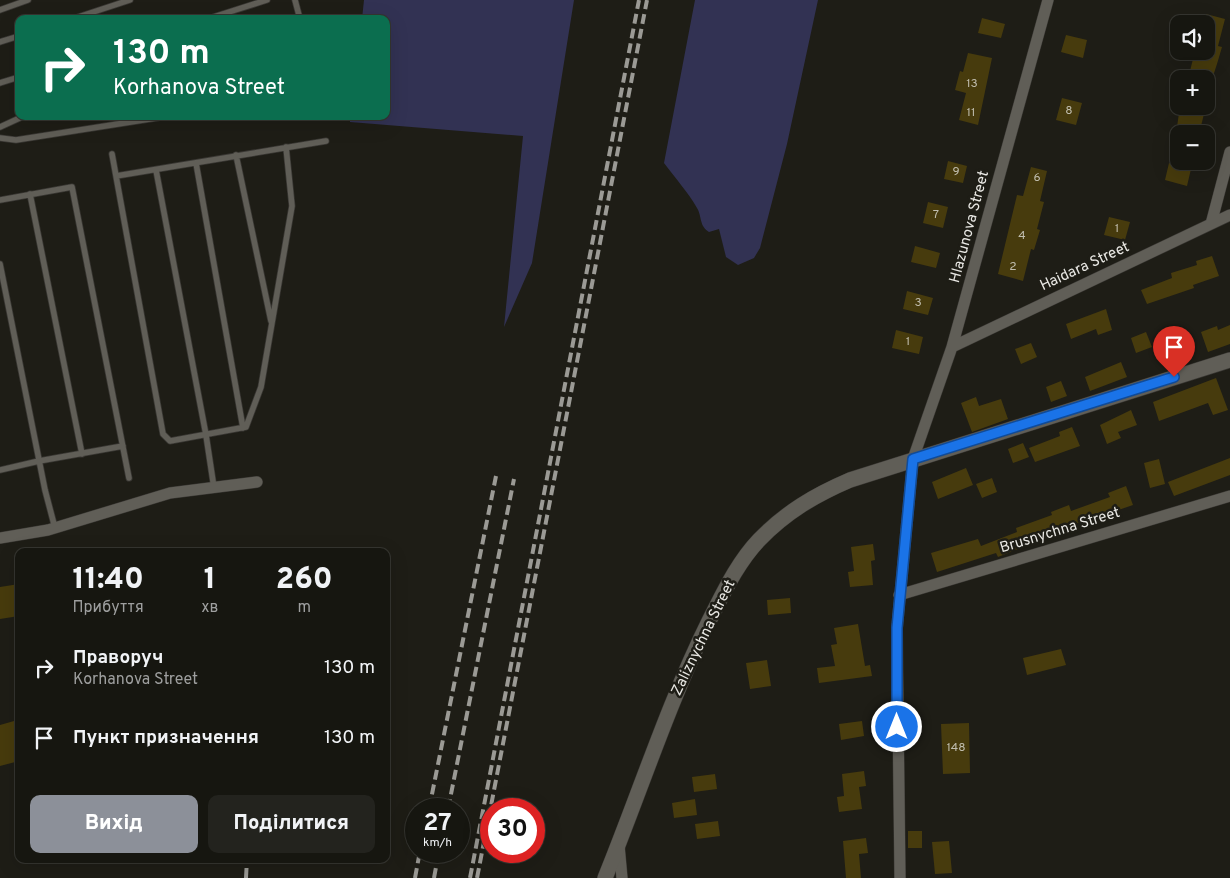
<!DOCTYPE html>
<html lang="uk">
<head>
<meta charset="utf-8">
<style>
  body { margin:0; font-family:Overpass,sans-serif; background:#23231e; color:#f1f3f6; height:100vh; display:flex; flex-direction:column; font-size:19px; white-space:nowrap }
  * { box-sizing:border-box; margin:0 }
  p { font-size:16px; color:#9e9f9f }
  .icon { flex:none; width:28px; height:28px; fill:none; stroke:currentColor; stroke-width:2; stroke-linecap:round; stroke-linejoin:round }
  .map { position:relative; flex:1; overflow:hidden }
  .details { position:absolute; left:15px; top:548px; width:375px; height:315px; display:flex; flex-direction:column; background:#161610; border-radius:10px; box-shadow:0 5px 20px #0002,0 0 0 1px #353530 }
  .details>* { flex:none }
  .banner { position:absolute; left:15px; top:15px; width:375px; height:105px; border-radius:10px; box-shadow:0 5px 20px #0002,0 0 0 1px #353530; background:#0b6e4f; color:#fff; overflow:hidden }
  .fabs { position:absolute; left:1170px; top:15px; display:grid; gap:10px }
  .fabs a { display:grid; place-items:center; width:45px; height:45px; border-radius:10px; background:#161610; box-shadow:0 5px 20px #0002,0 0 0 1px #353530; font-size:25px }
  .speed { position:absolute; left:405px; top:798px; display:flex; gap:10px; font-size:25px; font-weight:700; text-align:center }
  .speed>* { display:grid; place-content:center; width:65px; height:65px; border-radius:50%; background:#161610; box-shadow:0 5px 20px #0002,0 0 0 1px #353530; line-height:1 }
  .speed small { font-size:12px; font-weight:400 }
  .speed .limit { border:8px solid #d22; background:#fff; color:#111 }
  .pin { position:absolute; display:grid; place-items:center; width:42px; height:42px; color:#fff; margin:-51px -21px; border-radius:50% 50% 50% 0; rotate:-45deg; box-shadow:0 0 5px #0007 }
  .pin .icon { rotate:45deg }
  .me { position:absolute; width:55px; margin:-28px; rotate:0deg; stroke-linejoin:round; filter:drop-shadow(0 0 4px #0008) }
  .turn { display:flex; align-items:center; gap:18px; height:105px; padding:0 15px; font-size:22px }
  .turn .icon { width:65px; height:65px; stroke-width:2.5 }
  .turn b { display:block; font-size:35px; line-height:42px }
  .eta { display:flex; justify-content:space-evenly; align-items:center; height:85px; text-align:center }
  .eta b { font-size:30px; font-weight:800; line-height:35px }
  .primary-button { display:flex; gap:10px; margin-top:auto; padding:10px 15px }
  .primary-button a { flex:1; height:58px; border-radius:10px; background:#8c9099; color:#fff; font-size:20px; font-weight:800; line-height:58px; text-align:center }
  .primary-button a+a { background:#23231e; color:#f1f3f6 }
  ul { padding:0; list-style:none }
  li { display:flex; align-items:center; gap:15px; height:70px; padding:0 15px }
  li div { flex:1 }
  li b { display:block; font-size:19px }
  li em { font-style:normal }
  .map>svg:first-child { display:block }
  .green { fill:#323253 }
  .building { fill:#473b0d }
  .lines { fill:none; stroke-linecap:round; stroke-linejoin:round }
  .lane-casing { stroke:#3a3834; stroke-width:7 }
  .street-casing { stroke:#3a3834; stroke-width:12 }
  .secondary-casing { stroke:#3a3834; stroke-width:16 }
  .lane { stroke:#605e57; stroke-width:5.5 }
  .street { stroke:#605e57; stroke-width:11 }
  .secondary { stroke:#605e57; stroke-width:15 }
  .rail { stroke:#9b9a95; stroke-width:4; stroke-dasharray:10 5; stroke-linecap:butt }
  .route-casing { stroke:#114b97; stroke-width:12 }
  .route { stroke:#1a73e8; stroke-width:9 }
  .labels { text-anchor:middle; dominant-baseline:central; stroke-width:5; stroke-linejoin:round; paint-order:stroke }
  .number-label { font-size:12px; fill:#c0bdae }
  .street-label { font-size:15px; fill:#e9e8e4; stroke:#1e1d16 }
</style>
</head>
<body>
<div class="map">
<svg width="1230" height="878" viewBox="0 0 1230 878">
  <rect width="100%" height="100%" fill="#1e1d16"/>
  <path class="green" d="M364 0H574L532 263 504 327 523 136 350 122V116H386V19H362Z
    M695 0H818L787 144 760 248 754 258 738 265 726 257 719 229 709 232C699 226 702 216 697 208 688 192 675 178 664 163Z"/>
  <path class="building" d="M1206 14 1225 19 1218 46 1222 47 1217 64 1212 79H1188L1195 51H1206Z
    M982 18 1005 24 1001 38 978 33Z
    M1066 35 1087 40 1083 58 1061 52Z
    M968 53 992 58 978 125 959 120 966 93 955 90 960 71 963 72Z
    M1062 98 1082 103 1076 125 1056 120Z
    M1180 106H1206L1199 134H1176Z
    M948 161 967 166 963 183 944 179Z
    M1169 163 1191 169 1187 186 1165 180Z
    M1031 167 1047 171 1040 201 1044 202 1037 229 1040 230 1034 250 1031 249 1023 281 998 274 1017 195 1023 196Z
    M928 202 948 207 943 228 923 223Z
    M1109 217 1130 222 1125 240 1104 235Z
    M915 246 940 253 936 268 911 262Z
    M1212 256 1219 276 1193 285 1194 288 1147 304 1141 290 1172 278 1171 273 1197 265 1196 261Z
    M907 291 933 298 928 315 903 309Z
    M1106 309 1112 330 1098 335 1096 329 1071 339 1066 324Z
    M1230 325V344L1208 352 1201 332 1217 326 1218 330Z
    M896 330 923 337 919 354 892 348Z
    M1146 332 1152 347 1136 353 1131 338Z
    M1174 339 1181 359 1165 365 1158 345Z
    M1031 343 1037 357 1021 364 1015 349Z
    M1121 362 1127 377 1090 391 1085 377Z
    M1216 378 1228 410 1213 415 1208 403 1159 421 1153 402Z
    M1061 381 1067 396 1051 402 1046 387Z
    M976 397 979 406 1001 399 1008 419 972 432 961 403Z
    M1131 410 1137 425 1118 432 1121 438 1107 444 1100 425Z
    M1072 427 1080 446 1035 462 1029 448 1060 436 1059 432Z
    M1023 443 1029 457 1013 463 1008 449Z
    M1230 458V475L1174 496 1168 482Z
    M1159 459 1165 484 1150 488 1144 463Z
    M966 468 973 485 938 499 932 482Z
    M992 478 997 492 982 498 976 484Z
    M1126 486 1133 505 1101 516 1103 521 1085 527 1083 521 1039 537 1040 540 998 557 996 553 937 572 931 553 978 539 981 546 1017 532 1016 528 1052 515 1051 512 1069 505 1071 511 1110 497 1108 493Z
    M873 544 875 560 871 561 873 585 850 587 848 572 854 571 851 547Z
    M19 584V616L0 619V587Z
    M790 598 791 613 768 615 767 600Z
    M858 624 865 666 870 665 872 676 819 683 817 668 835 666 831 645 837 644 834 628Z
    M1061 649 1066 665 1027 675 1023 658Z
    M767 660 771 686 750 689 746 663Z
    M14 721 19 742V761L0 766V725Z
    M862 721 864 736 841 740 839 724Z
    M969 723 970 773 943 774 941 724Z
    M864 771 866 786 859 787 862 809 839 812 837 797 844 796 842 774Z
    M715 774 717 789 694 792 692 777Z
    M695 799 697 815 674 818 672 803Z
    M718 821 720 836 697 839 695 824Z
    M908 831H922V848H908Z
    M866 838 868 853 859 854 861 878H846L843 841Z
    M949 841 952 873 935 874 932 842Z"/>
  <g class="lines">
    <defs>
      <path id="lane" d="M295 0 300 19
        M0 10 28 0
        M72 19 130 0
        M207 19 267 0
        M0 42 19 36
        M0 83 19 77
        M0 127 24 116
        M0 138 16 140 169 116
        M112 154 163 434 170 441 246 427 261 387 292 206 286 147
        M236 155 271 321
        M196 163 243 428
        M156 170 206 435 214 488
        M116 176 326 141
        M30 194 82 454
        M0 200 72 187 129 478
        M0 264 45 490 55 528
        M0 470 39 461 123 446"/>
      <path id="street" d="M1211 224 1230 152
        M952 347 1230 215
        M0 538 48 530 170 493 257 482
        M899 595 1230 496
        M619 845 622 878
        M900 878 897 628 913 459 952 347 1048 0"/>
      <path id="secondary" d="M605 878C640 792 668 704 709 621 723 594 737 563 759 540 786 512 815 495 850 480L1230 360"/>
    </defs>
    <use href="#lane" class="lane-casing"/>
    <use href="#street" class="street-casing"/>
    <use href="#secondary" class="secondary-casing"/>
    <use href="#lane" class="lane"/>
    <use href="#street" class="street"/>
    <use href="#secondary" class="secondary"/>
    <path class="rail" d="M429 809 496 476
      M448 809 514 479
      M246 878 247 859
      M415 878 420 851
      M434 878 439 851
      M470 878 639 0
      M477 878 647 0"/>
  </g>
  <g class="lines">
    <defs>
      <path id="route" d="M897 727V628L913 459 1174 377"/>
    </defs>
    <use href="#route" class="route-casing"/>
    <use href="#route" class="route"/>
  </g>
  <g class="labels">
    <g class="number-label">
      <text x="972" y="84">13</text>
      <text x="1069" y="111">8</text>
      <text x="971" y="113">11</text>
      <text x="956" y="172">9</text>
      <text x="1037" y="178">6</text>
      <text x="936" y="215">7</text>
      <text x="1117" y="229">1</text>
      <text x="1022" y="236">4</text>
      <text x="1013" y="267">2</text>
      <text x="918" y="303">3</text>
      <text x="908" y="342">1</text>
      <text x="956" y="748">148</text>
    </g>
    <g class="street-label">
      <text transform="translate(970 227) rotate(-75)">Hlazunova Street</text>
      <text transform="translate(1085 267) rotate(-25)">Haidara Street</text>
      <text transform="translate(1060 531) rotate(-17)">Brusnychna Street</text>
      <text transform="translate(704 638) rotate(-64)">Zaliznychna Street</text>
    </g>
  </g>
</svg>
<div class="fabs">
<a><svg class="icon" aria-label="sound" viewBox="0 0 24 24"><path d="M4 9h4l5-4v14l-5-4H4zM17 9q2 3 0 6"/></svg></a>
<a>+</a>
<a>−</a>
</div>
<div class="speed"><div>27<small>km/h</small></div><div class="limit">30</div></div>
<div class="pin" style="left:1174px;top:377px;background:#d93025"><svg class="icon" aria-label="arrive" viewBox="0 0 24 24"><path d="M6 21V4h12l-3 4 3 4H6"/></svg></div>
<svg class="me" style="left:897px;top:727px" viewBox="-20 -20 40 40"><circle r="17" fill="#1a73e8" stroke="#fff" stroke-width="3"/><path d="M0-11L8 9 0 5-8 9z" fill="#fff"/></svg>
<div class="banner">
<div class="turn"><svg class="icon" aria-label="right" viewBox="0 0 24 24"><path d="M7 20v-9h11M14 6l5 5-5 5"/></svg><div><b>130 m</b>Korhanova Street</div></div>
</div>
<section class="details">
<div class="eta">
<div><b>11:40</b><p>Прибуття</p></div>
<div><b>1</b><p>хв</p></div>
<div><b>260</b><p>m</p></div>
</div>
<ul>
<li><svg class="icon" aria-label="right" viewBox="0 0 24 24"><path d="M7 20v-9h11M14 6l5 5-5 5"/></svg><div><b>Праворуч</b><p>Korhanova Street</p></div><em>130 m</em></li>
<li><svg class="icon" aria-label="arrive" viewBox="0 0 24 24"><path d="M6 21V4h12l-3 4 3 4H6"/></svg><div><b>Пункт призначення</b></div><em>130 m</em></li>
</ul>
<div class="primary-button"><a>Вихід</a><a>Поділитися</a></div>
</section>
</div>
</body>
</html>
